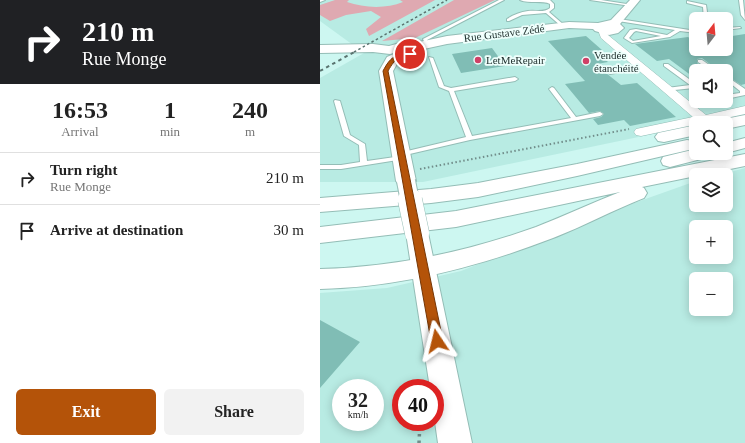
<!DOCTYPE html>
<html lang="en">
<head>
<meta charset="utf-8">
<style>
  body { margin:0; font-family:"Times New Roman",serif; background:#f2f2f2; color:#222; height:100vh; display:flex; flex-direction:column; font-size:15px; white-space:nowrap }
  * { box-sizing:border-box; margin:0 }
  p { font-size:13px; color:#767676 }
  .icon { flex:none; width:22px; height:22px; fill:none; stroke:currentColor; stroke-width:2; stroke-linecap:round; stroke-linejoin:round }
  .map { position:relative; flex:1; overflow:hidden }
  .sheet { display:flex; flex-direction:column; background:#fff; width:320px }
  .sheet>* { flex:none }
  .top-card { background:#202124; color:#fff; overflow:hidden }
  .needle { width:26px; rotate:16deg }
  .fabs { position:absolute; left:369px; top:12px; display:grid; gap:8px }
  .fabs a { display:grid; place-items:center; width:44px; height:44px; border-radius:6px; background:#fff; box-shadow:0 2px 10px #0003; font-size:20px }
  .speed { position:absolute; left:12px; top:379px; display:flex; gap:8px; font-size:20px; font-weight:700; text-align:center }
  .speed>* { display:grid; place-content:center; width:52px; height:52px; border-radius:50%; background:#fff; box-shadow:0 2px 10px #0003; line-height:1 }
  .speed small { font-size:10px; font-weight:400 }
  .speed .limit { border:6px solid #d22; background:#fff; color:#111 }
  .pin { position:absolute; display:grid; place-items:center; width:34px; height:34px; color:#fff; margin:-17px; border:2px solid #fff; border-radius:50%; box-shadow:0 1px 4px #0007 }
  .me { position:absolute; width:44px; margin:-22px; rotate:350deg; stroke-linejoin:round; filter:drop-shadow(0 0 3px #0008) }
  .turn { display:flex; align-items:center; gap:14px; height:84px; padding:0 16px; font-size:18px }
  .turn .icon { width:52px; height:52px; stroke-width:2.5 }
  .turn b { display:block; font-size:28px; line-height:34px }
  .eta { display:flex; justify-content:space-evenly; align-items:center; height:68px; text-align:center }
  .eta b { font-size:24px; font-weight:700; line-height:28px }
  .cta { display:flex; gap:8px; margin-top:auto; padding:8px 16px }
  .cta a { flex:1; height:46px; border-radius:6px; background:#b45309; color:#fff; font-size:16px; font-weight:700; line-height:46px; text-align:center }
  .cta a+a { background:#f2f2f2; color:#222 }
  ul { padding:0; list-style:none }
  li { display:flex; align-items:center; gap:12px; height:52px; padding:0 16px; border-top:1px solid #e0e0e0 }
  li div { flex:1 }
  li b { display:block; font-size:15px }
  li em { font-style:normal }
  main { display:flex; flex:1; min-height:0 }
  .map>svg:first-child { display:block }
  .built { fill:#b8ebe3; fill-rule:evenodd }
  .forest { fill:#dfa9b1 }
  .building { fill:#80bdb5 }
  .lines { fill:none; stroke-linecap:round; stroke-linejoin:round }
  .lane-casing { stroke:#94bdb6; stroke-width:2 }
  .street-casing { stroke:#94bdb6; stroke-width:1 }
  .secondary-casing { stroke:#94bdb6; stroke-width:2 }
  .highway-casing { stroke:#94bdb6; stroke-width:2 }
  .path-far1 { stroke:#718d8a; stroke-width:2; stroke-dasharray:1.5 2.5; stroke-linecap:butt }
  .path { stroke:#718d8a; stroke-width:3.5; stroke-dasharray:2.5 4; stroke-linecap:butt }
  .lane { fill:#fff; fill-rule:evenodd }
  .street { fill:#fff; fill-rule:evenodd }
  .secondary { fill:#fff; fill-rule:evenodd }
  .highway { fill:#fff; fill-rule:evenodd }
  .rail-far1 { stroke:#5a736f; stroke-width:1.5; stroke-dasharray:2.5 2.5; stroke-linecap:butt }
  .rail { stroke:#5a736f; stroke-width:2; stroke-dasharray:3.5 3.5; stroke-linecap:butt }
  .secondary-bridge-far1-casing { stroke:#94bdb6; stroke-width:20; stroke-linecap:butt }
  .secondary-bridge-casing { stroke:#94bdb6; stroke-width:25; stroke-linecap:butt }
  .secondary-bridge-far1 { stroke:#fff; stroke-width:18 }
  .secondary-bridge { stroke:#fff; stroke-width:24 }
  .route { fill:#b45309; stroke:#753606 }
  .poi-dot { fill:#cf4066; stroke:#eefffc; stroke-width:1.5 }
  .labels { text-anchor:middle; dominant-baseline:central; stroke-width:3.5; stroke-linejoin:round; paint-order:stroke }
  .far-street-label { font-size:11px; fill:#1d2d2b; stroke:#eefffc }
  .far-poi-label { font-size:11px; fill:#1d2d2b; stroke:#eefffc; text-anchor:start }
</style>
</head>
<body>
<main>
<section class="sheet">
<div class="top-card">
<div class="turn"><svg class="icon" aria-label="right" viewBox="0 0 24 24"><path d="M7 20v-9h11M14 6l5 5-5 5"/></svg><div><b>210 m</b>Rue Monge</div></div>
</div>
<div class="eta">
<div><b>16:53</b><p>Arrival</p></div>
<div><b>1</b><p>min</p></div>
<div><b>240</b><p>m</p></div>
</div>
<ul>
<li><svg class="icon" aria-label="right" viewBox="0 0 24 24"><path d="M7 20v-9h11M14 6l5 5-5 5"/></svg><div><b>Turn right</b><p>Rue Monge</p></div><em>210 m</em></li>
<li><svg class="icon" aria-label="arrive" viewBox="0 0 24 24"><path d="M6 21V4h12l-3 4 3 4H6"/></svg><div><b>Arrive at destination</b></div><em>30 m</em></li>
</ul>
<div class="cta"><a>Exit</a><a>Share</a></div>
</section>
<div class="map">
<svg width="425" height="443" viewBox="0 0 425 443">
  <rect width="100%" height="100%" fill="#cdf7f1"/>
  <path class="built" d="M0 0H425V115L384 123H376V125L103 182H0V78L44 53 0 21ZM376 19H406V49H376ZM376 71H406V101H376Z
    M425 168V443H0V293L67 288 141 271 303 207 376 181V205H406V175H399ZM376 227H406V257H376ZM376 279H406V309H376ZM21 388H55V422H21ZM81 388H115V422H81Z"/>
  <path class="forest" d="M15 0H29L27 2C44 8 66 9 83 2L80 0H115L49 36 46 29 61 17 51 11 26 15 10 21 0 15V5Z
    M134 0H175L95 38 62 41Z"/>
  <path class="building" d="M425 34V84L421 85 406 75V71H399L382 58 377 59V63L389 71H376V79L349 59 337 61 315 44 368 37 376 42V49H406V37Z
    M266 36 282 50 276 51 288 62 277 64 286 73 301 85 317 83 356 117 310 126 304 120 278 125 273 119 281 117 284 114 280 111 269 113 245 84 265 81 228 41Z
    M172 48 185 66 141 73 132 54Z
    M0 320 40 342 0 388Z"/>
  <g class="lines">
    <defs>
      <path id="lane" d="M0 0H5L0 2Z
        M179 0H184L107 40 109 45 105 44 103 39Z
        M200 0H230L234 4V8L229 12 244 25 241 26 226 13 202 15 189 21H187V19C193 15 200 12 208 11 216 10 224 13 230 8V4C223 0 209 4 200 0Z
        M270 0H281L313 5 311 6Z
        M419 0H423L425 20 421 15Z
        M367 1 386 5 388 19H384L383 7 367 3Z
        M299 19 376 31V33L360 31 350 37 312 43 304 38 310 30 316 29 347 35 355 30 298 21ZM316 31 341 36 313 41 309 38 314 32Z
        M420 27 421 28 406 30V28Z
        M109 57 113 58 124 86 131 88 195 77 198 79 195 81 134 91 152 136 251 118 229 89 232 87 234 88 256 117 280 112 283 114 280 116 150 140 81 156 79 155V153L146 137 129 91 119 87Z
        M378 60H382L398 71H392L378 62Z
        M344 64H348L376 84V89L374 88 345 91 344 90 347 88 370 85 344 66Z
        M320 66 322 67V68L290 74 287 72Z
        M406 76 425 89V95L406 99V95L420 93V91L406 80Z
        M15 100 20 101 30 135 45 144 47 161 82 156 85 158 84 159 21 169H0V165H21L40 162 39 145 24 136 14 101Z"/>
      <path id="street" d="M283 27 286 28 288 35 386 115 425 106V114L321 136 316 135 314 132 316 129 373 117 281 38 278 30Z"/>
      <path id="secondary" d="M310 0H320L300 24 304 28 298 33 289 35 275 31 273 29 249 28 127 44 90 52 81 51 70 54 53 52 0 53V45L53 44 69 46 80 43 90 44 127 36 249 22 278 23 291 20Z
        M76 53 81 54 83 57 78 62 73 71 96 181 93 185 86 187 79 185 76 181 59 71 67 57Z
        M97 225 105 227 108 233 152 443H118L115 422V388H110L86 233 89 227Z"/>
      <path id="highway" d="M425 115V125L406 129V123H398L400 120Z
        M376 125V135L344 142 338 141 335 137 338 133Z
        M425 138V148L406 153H404H406V143Z
        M367 140 373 141 376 145 373 149 257 176 158 197 111 203 0 212V198L111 189 158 183 257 164Z
        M376 149V153H392L389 157 350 167 343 165 341 161 343 157Z
        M425 154V166L322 187 324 188 327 193 324 198C293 210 264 226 233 238 158 267 81 287 0 289V269C75 267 146 252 216 227 244 216 272 203 300 192L136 227 0 243V227L136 211Z"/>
    </defs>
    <use href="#lane" class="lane-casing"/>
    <use href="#street" class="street-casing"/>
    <use href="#secondary" class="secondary-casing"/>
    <use href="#highway" class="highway-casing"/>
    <path class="path-far1" d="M100 169 309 129"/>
    <path class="path" d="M99 443 100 422"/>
    <use href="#lane" class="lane"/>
    <use href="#street" class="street"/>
    <use href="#secondary" class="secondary"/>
    <use href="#highway" class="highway"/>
    <path class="rail-far1" d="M34 52 127 0"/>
    <path class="rail" d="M0 71 36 51"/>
    <defs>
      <path id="secondary-bridge-far1" d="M86 181 90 201"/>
      <path id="secondary-bridge" d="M90 200 97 233"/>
    </defs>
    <use href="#secondary-bridge-far1" class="secondary-bridge-far1-casing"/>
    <use href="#secondary-bridge" class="secondary-bridge-casing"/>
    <use href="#secondary-bridge-far1" class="secondary-bridge-far1"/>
    <use href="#secondary-bridge" class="secondary-bridge"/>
  </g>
  <path class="route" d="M90 52 93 54 92 55C78 58 76 57 68 71L123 341 121 345 117 346 113 345 111 341 63 71C71 56 74 56 90 52Z"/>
  <g class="poi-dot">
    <circle cx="158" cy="60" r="4"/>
    <circle cx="266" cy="61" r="4"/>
  </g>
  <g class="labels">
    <g class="far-street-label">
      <text transform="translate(184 33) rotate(-7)">Rue Gustave Zédé</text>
    </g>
    <g class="far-poi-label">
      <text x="274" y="55">Vendée<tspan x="274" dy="13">étanchéité</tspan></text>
      <text x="166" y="60">LetMeRepair</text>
    </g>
  </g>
</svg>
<div class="fabs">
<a><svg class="needle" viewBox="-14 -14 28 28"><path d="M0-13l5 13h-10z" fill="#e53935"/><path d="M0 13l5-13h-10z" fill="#767676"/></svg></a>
<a><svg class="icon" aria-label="sound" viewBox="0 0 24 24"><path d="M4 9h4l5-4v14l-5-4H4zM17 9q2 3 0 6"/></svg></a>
<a><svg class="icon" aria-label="search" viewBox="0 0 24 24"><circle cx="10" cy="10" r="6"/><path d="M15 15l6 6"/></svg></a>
<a><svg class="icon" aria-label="layers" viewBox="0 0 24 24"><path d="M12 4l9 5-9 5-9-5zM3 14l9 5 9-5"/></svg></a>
<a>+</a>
<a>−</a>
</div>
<div class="speed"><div>32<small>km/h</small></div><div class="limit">40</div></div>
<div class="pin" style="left:90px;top:54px;background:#d93025"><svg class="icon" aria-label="arrive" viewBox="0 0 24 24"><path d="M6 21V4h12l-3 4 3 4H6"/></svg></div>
<svg class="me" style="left:117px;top:341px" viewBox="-20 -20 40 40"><path d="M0-17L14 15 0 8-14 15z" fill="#b45309" stroke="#fff" stroke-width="4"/></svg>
</div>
</main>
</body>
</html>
